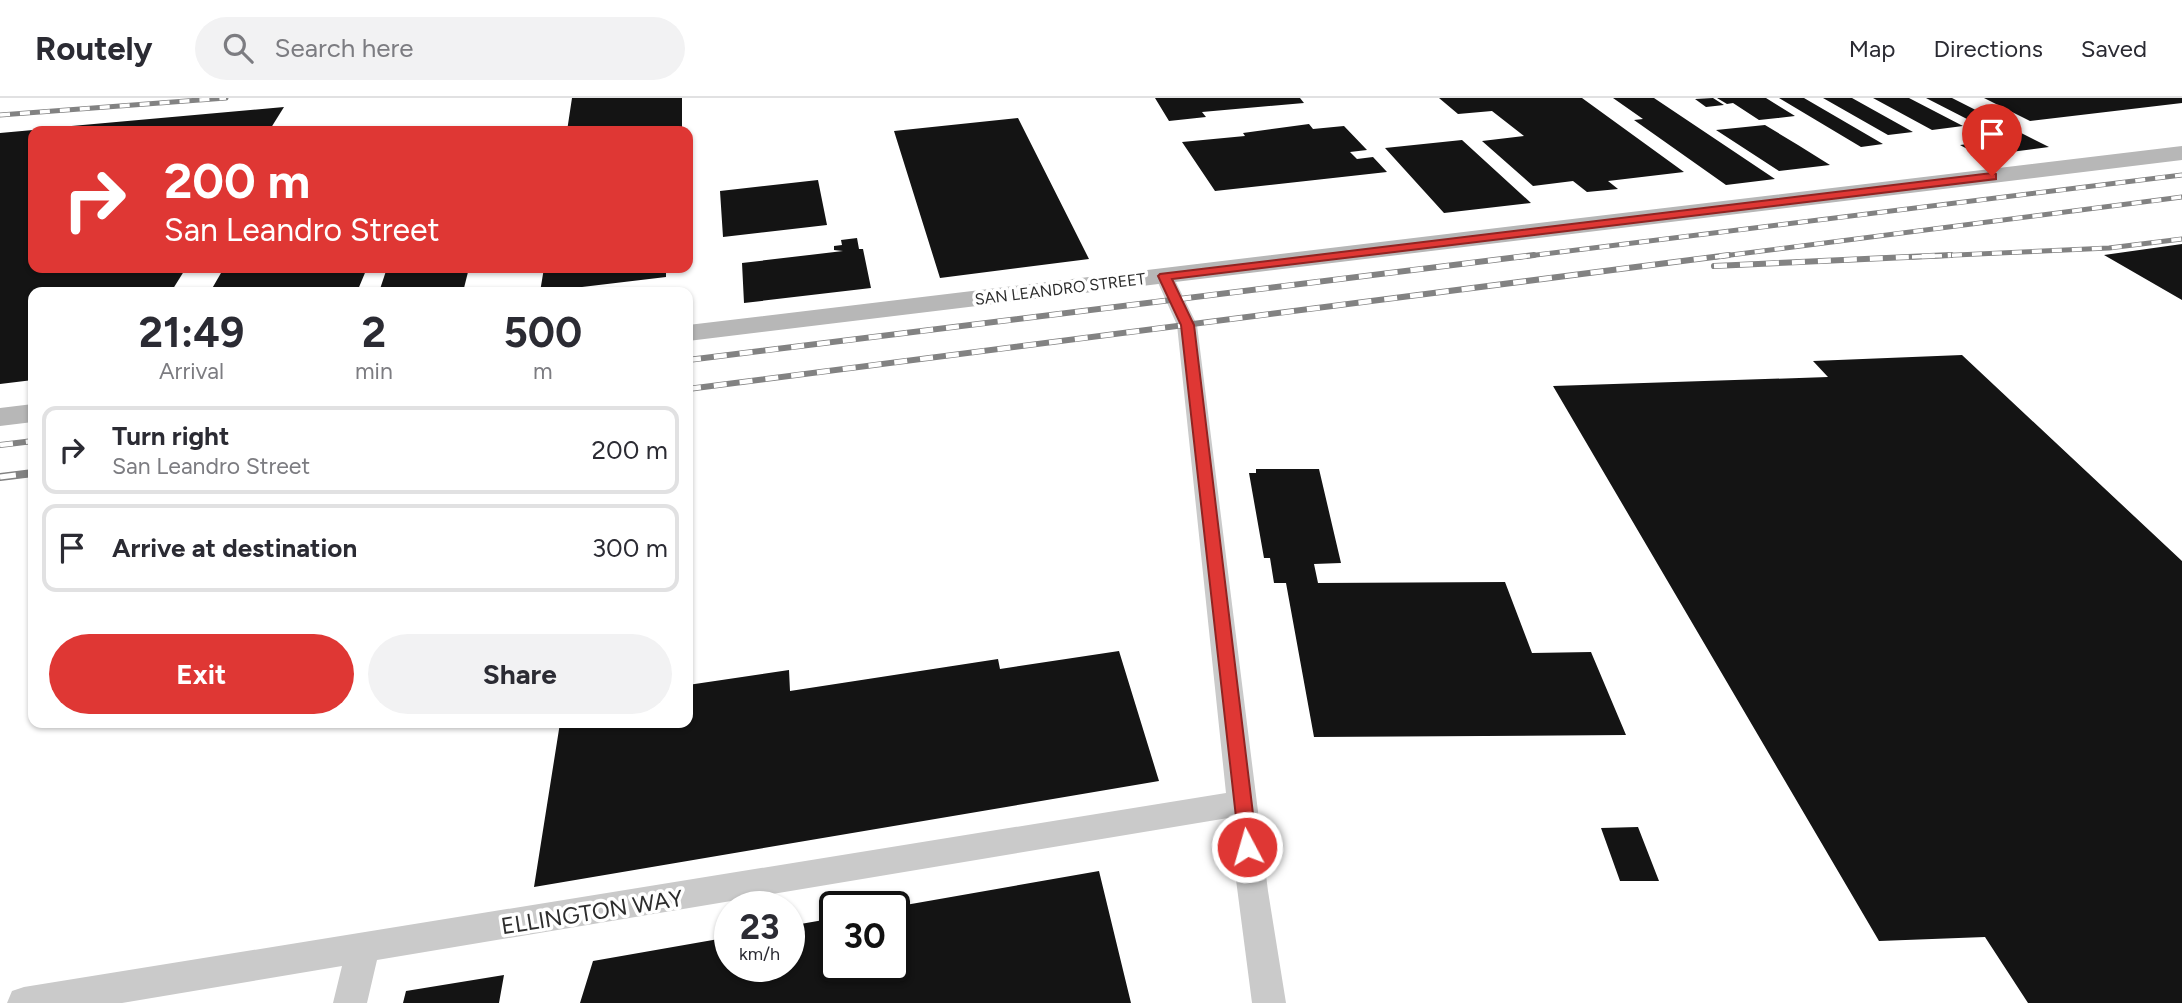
<!DOCTYPE html>
<html lang="en">
<head>
<meta charset="utf-8">
<style>
  body { margin:0; font-family:Figtree,sans-serif; background:#f2f2f3; color:#2b2b33; height:100vh; display:flex; flex-direction:column; font-size:26px; white-space:nowrap }
  * { box-sizing:border-box; margin:0 }
  p { font-size:23px; color:#7c7c81 }
  .icon { flex:none; width:38px; height:38px; fill:none; stroke:currentColor; stroke-width:2; stroke-linecap:round; stroke-linejoin:round }
  .map { position:relative; flex:1; overflow:hidden }
  .details { position:absolute; left:28px; top:189px; width:665px; height:441px; display:flex; flex-direction:column; background:#fff; border-radius:14px; box-shadow:0 2px 5px #0004 }
  .details>* { flex:none }
  .hud { position:absolute; left:28px; top:28px; width:665px; height:147px; border-radius:14px; box-shadow:0 2px 5px #0004; background:#df3734; color:#fff; overflow:hidden }
  .speed { position:absolute; left:714px; top:793px; display:flex; gap:14px; font-size:35px; font-weight:700; text-align:center }
  .speed>* { display:grid; place-content:center; width:91px; height:91px; border-radius:50%; background:#fff; box-shadow:0 2px 5px #0004; line-height:1 }
  .speed small { font-size:18px; font-weight:400 }
  .speed .limit { border:4px solid #111; border-radius:10px; background:#fff; color:#111 }
  .pin { position:absolute; display:grid; place-items:center; width:60px; height:60px; color:#fff; margin:-72px -30px; border-radius:50% 50% 50% 0; rotate:-45deg; box-shadow:0 0 7px #0007 }
  .pin .icon { rotate:45deg }
  .me { position:absolute; width:77px; margin:-38px; rotate:354deg; stroke-linejoin:round; filter:drop-shadow(0 0 5px #0008) }
  .turn { display:flex; align-items:center; gap:24px; height:147px; padding:0 21px; font-size:32px }
  .turn .icon { width:91px; height:91px; stroke-width:2.5 }
  .turn b { display:block; font-size:49px; line-height:60px }
  .eta { display:flex; justify-content:space-evenly; align-items:center; height:119px; text-align:center }
  .eta b { font-size:42px; font-weight:700; line-height:49px }
  .cta { display:flex; gap:14px; margin-top:auto; padding:14px 21px }
  .cta a { flex:1; height:80px; border-radius:42px; background:#df3734; color:#fff; font-size:28px; font-weight:700; line-height:80px; text-align:center }
  .cta a+a { background:#f2f2f3; color:#2b2b33 }
  ul { padding:0; list-style:none }
  li { display:flex; align-items:center; gap:21px; height:88px; margin:0 14px 10px; padding:0 7px; border:4px solid #e1e1e2; border-radius:14px }
  li div { flex:1 }
  li b { display:block; font-size:26px }
  li em { font-style:normal }
  header { display:flex; align-items:center; gap:42px; box-sizing:border-box; height:98px; padding:0 35px; background:#fff; border-bottom:2px solid #e1e1e2 }
  header strong { font-size:33px }
  nav { display:flex; gap:38px; margin-inline-start:auto; font-size:24px }
  .search { width:490px; height:63px; background:#f2f2f3; display:flex; align-items:center; gap:18px; box-sizing:border-box; padding:0 24px; border-radius:38px; color:#7c7c81; font-size:26px }
  .map>svg:first-child { display:block }
  .building { fill:#141414 }
  .lines { fill:none; stroke-linecap:round; stroke-linejoin:round }
  .street { fill:#cacaca; fill-rule:evenodd }
  .secondary { fill:#b7b7b7; fill-rule:evenodd }
  .rail-far2-casing { stroke:#828282; stroke-width:5 }
  .rail-far1-casing { stroke:#828282; stroke-width:6 }
  .rail-casing { stroke:#828282; stroke-width:8 }
  .rail-far2 { stroke:#fff; stroke-width:3.5; stroke-dasharray:10; stroke-linecap:butt }
  .rail-far1 { stroke:#fff; stroke-width:4.5; stroke-dasharray:13; stroke-linecap:butt }
  .rail { stroke:#fff; stroke-width:5; stroke-dasharray:16; stroke-linecap:butt }
  .route { fill:#df3734; stroke:#912422; stroke-width:2 }
  .labels { text-anchor:middle; dominant-baseline:central; stroke-width:7; stroke-linejoin:round; paint-order:stroke }
  .far-street-label { font-size:16px; fill:#2d2d2d; stroke:#fff }
  .near-street-label { font-size:23px; fill:#2d2d2d; stroke:#fff }
</style>
</head>
<body>
<header>
<strong>Routely</strong>
<div class="search"><svg class="icon" aria-label="search" viewBox="0 0 24 24"><circle cx="10" cy="10" r="6"/><path d="M15 15l6 6"/></svg>Search here</div>
<nav><a>Map</a><a>Directions</a><a>Saved</a></nav>
</header>
<div class="map">
<svg width="2182" height="905" viewBox="0 0 2182 905">
  <rect width="100%" height="100%" fill="#fff"/>
  <path class="building" d="M572 0H682V33H567Z
    M1155 0H1300L1304 5 1202 14 1206 19 1169 23Z
    M1439 0H1582L1684 74 1608 83 1618 91 1587 94 1573 83 1533 88 1482 43 1524 38 1492 13 1458 16Z
    M1613 0H1654L1775 81 1726 87 1634 22 1643 21Z
    M1713 0 1724 7 1706 9 1695 1Z
    M1717 0H1766L1795 18 1759 22 1733 5 1727 6Z
    M1779 0H1804L1883 46 1861 49Z
    M1823 0H1852L1913 34 1888 37Z
    M1873 0H1909L1963 28 1932 32Z
    M1926 0H1952L2049 49 1980 58 1960 47 2006 41Z
    M1984 0H2182V5L2030 23Z
    M284 9 269 33H38V31Z
    M1018 20 1089 161 940 180 894 33Z
    M1309 26 1313 31 1344 28 1367 52 1350 54 1357 61 1373 59 1387 74 1215 93 1182 44 1245 38 1243 35Z
    M1765 27 1798 47 1830 67 1779 73 1716 32Z
    M33 32V170H186L171 194H33V282L0 286V35Z
    M1462 42 1531 105 1444 115 1385 50Z
    M818 82 827 127 723 139 720 93Z
    M857 140 859 151H863L871 190 744 205 742 165 843 153 834 152V148L842 147 841 142Z
    M2182 146V202L2104 157Z
    M266 170H367L357 194H210L221 175Z
    M387 170H469L463 194H379Z
    M544 170H666V179L540 194Z
    M1962 257 2182 463V905H2028L1985 839 1879 843 1553 288 1828 279 1813 263Z
    M1256 371H1319L1341 465 1314 466 1318 485 1505 484 1532 555 1591 554 1626 637 1314 639 1286 485H1274L1270 460H1264L1249 375H1256Z
    M1119 553 1159 683 534 789 560 625H688V587L789 572 790 593 998 561 1000 571Z
    M1638 729 1659 783H1620L1601 730Z
    M1099 773 1131 905H580L593 863 730 839V868H789V828L835 820V868H894V809Z
    M504 877 499 905H403L406 893Z"/>
  <g class="lines">
    <path class="street" d="M1164 172 1173 178 1197 227 1268 793 1286 905H1252L1228 720 377 862 367 905H333L342 868 122 905H7L12 893 24 889 1226 695 1177 227 1155 178Z"/>
    <path class="secondary" d="M2182 48V62L688 243V227Z
      M33 306V324L0 328V310Z"/>
    <defs>
      <path id="rail-far2" d="M0 17 226 0
        M1520 159 2182 77
        M1715 159 2182 99
        M1912 159 2109 150 2182 141"/>
      <path id="rail-far1" d="M1714 168 1951 157
        M688 262 1534 157
        M688 291 1729 157
        M0 347 33 343"/>
      <path id="rail" d="M0 379 33 375"/>
    </defs>
    <use href="#rail-far2" class="rail-far2-casing"/>
    <use href="#rail-far1" class="rail-far1-casing"/>
    <use href="#rail" class="rail-casing"/>
    <use href="#rail-far2" class="rail-far2"/>
    <use href="#rail-far1" class="rail-far1"/>
    <use href="#rail" class="rail"/>
  </g>
  <path class="route" d="M1992 75 1996 76V81L1172 181 1194 227 1257 749 1254 755 1247 758 1240 755 1181 227 1158 178 1160 176Z"/>
  <g class="labels">
    <g class="far-street-label">
      <text transform="translate(1060 191) rotate(-7)">SAN LEANDRO STREET</text>
    </g>
    <g class="near-street-label">
      <text transform="translate(592 814) rotate(-9)">ELLINGTON WAY</text>
    </g>
  </g>
</svg>
<div class="speed"><div>23<small>km/h</small></div><div class="limit">30</div></div>
<div class="pin" style="left:1992px;top:78px;background:#d93025"><svg class="icon" aria-label="arrive" viewBox="0 0 24 24"><path d="M6 21V4h12l-3 4 3 4H6"/></svg></div>
<svg class="me" style="left:1247px;top:749px" viewBox="-20 -20 40 40"><circle r="17" fill="#df3734" stroke="#fff" stroke-width="3"/><path d="M0-11L8 9 0 5-8 9z" fill="#fff"/></svg>
<div class="hud">
<div class="turn"><svg class="icon" aria-label="right" viewBox="0 0 24 24"><path d="M7 20v-9h11M14 6l5 5-5 5"/></svg><div><b>200 m</b>San Leandro Street</div></div>
</div>
<section class="details">
<div class="eta">
<div><b>21:49</b><p>Arrival</p></div>
<div><b>2</b><p>min</p></div>
<div><b>500</b><p>m</p></div>
</div>
<ul>
<li><svg class="icon" aria-label="right" viewBox="0 0 24 24"><path d="M7 20v-9h11M14 6l5 5-5 5"/></svg><div><b>Turn right</b><p>San Leandro Street</p></div><em>200 m</em></li>
<li><svg class="icon" aria-label="arrive" viewBox="0 0 24 24"><path d="M6 21V4h12l-3 4 3 4H6"/></svg><div><b>Arrive at destination</b></div><em>300 m</em></li>
</ul>
<div class="cta"><a>Exit</a><a>Share</a></div>
</section>
</div>
</body>
</html>
